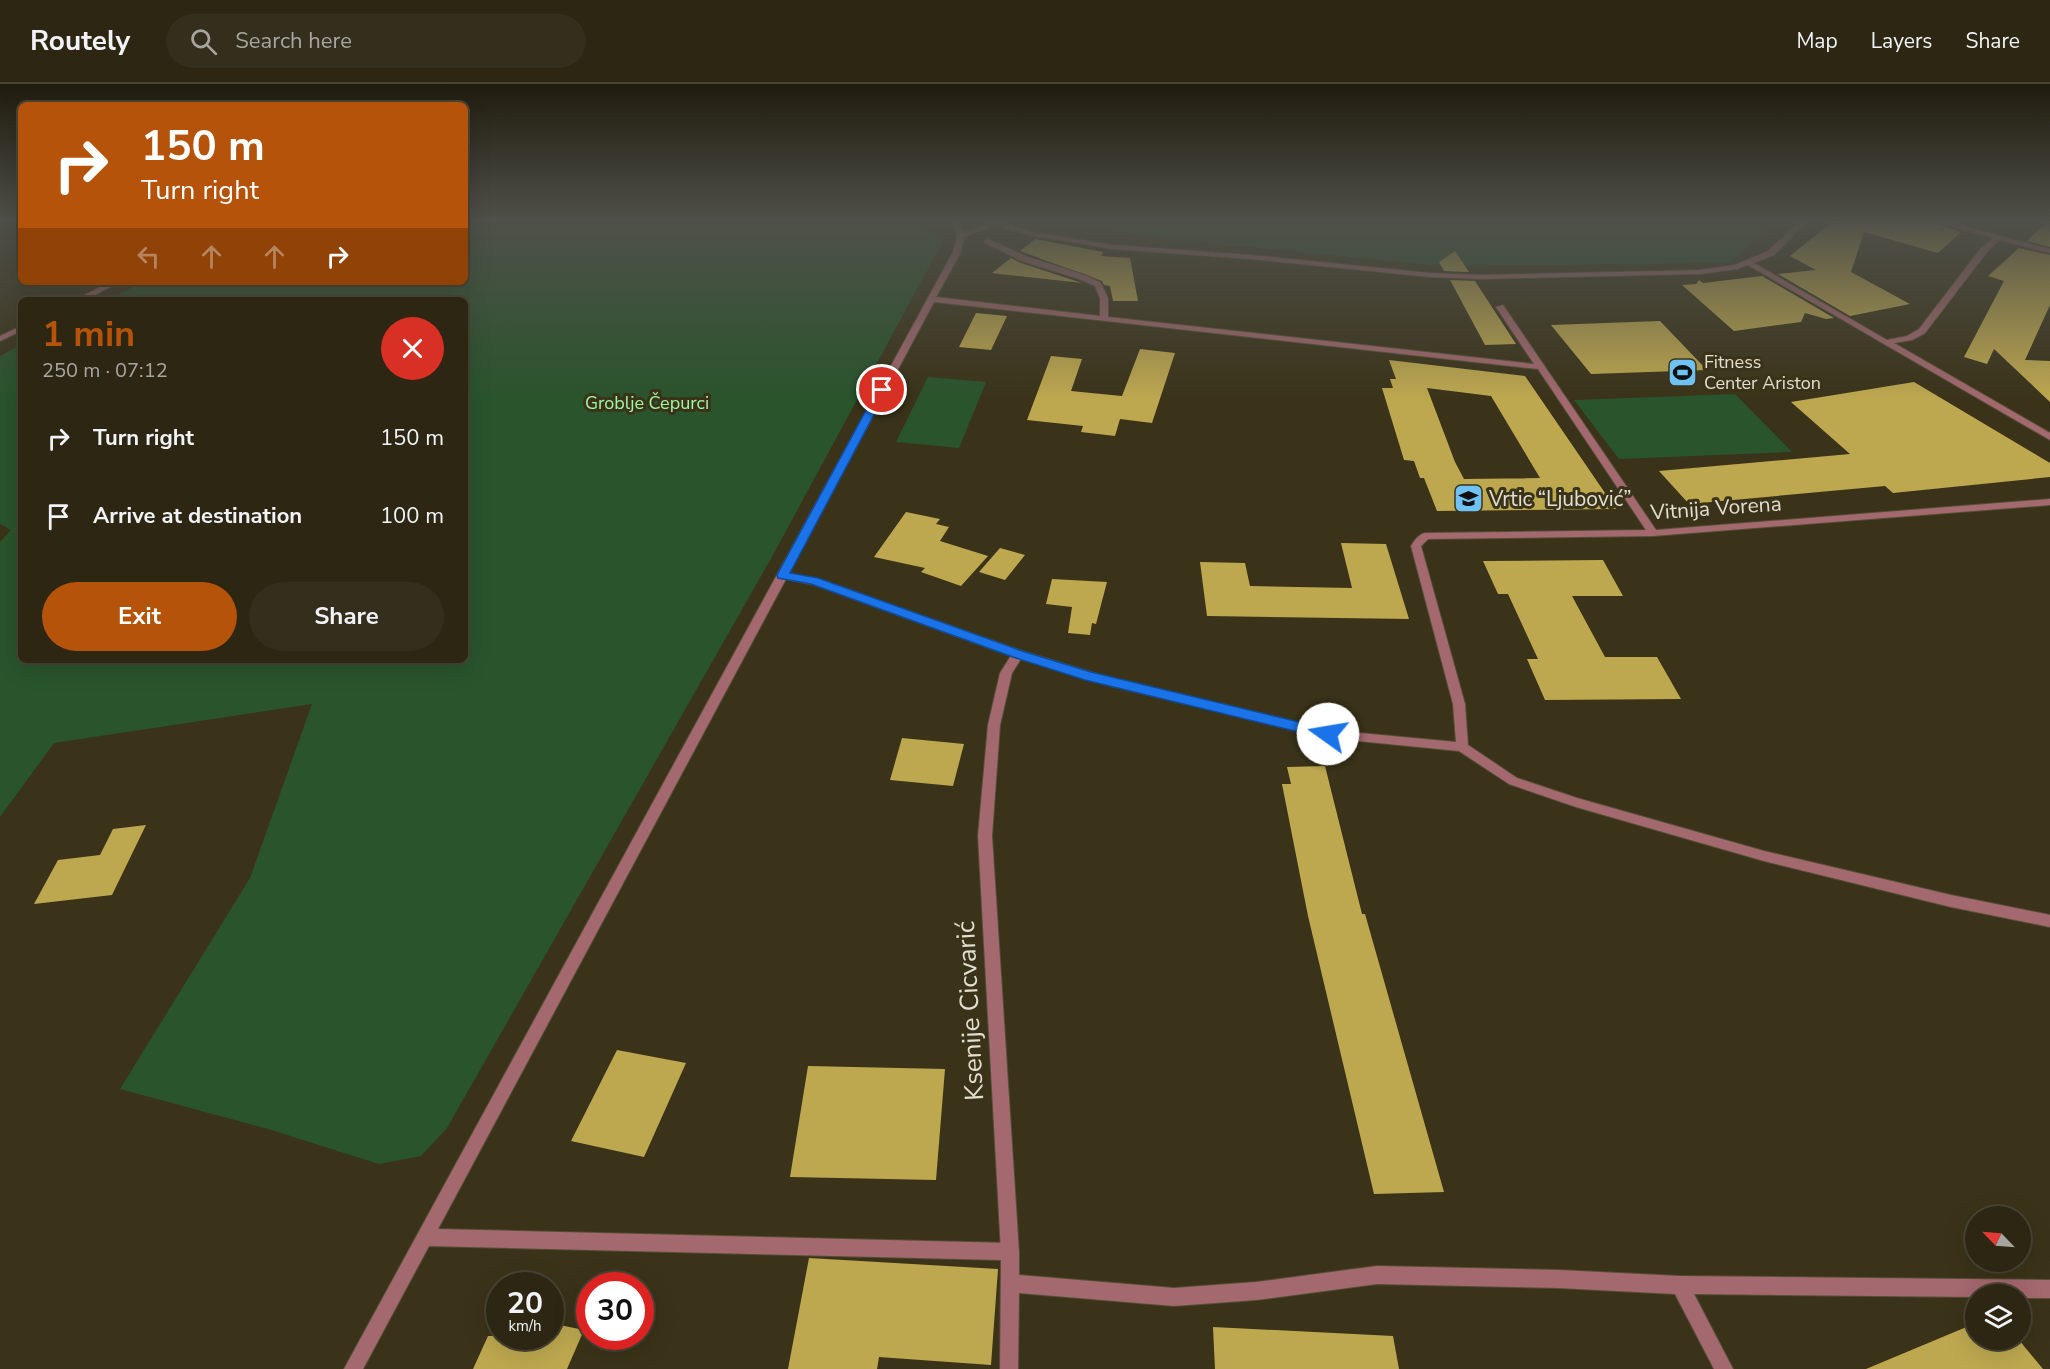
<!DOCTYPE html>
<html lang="en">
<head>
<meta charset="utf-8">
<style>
  body { margin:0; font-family:"Nunito Sans",sans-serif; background:#342e1c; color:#f1f3f6; height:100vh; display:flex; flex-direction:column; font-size:22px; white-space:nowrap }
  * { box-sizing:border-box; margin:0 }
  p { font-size:20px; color:#a6a5a0 }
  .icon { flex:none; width:33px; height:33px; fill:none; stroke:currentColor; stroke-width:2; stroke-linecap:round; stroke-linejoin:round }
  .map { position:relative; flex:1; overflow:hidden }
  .details { position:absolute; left:18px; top:213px; width:450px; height:366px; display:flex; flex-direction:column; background:#2c2613; border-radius:9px; box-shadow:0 6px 24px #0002,0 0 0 2px #484333 }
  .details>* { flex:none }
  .guide { position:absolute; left:18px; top:18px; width:450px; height:183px; border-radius:9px; box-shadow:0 6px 24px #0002,0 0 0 2px #484333; background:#b45309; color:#fff; overflow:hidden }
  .needle { width:39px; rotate:295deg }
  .buttons { position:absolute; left:1965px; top:1122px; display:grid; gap:12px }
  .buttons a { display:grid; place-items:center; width:66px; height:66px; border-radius:50%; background:#2c2613; box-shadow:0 6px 24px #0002,0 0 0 2px #484333; font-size:30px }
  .speed { position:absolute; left:486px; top:1188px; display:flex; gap:12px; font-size:30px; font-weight:700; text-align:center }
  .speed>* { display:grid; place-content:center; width:78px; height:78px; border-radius:50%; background:#2c2613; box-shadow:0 6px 24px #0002,0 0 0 2px #484333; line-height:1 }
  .speed small { font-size:15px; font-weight:400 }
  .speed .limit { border:9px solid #d22; background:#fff; color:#111 }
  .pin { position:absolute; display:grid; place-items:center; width:51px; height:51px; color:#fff; margin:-26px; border:3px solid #fff; border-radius:50%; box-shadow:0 2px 6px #0007 }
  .me { position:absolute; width:66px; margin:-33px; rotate:283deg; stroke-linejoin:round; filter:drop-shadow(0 0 4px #0008) }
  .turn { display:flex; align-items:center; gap:21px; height:126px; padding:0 24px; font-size:27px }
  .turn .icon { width:78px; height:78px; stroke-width:2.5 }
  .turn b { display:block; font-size:42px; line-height:51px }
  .lanes { display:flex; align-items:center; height:57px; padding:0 24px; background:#0003; justify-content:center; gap:30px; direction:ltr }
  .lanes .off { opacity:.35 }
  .round { display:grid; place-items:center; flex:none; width:63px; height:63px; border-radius:32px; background:#342e1c }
  .head { display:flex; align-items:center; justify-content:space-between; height:102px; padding:0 24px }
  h1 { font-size:36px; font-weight:700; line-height:45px; color:#b45309 }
  .action { display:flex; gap:12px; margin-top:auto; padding:12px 24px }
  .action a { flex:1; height:69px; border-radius:36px; background:#b45309; color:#fff; font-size:24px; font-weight:700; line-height:69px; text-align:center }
  .action a+a { background:#342e1c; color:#f1f3f6 }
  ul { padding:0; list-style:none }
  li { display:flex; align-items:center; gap:18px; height:78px; padding:0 24px }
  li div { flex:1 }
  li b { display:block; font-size:22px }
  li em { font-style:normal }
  header { display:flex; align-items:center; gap:36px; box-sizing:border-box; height:84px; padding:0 30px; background:#2c2613; border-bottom:2px solid #484333 }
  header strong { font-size:28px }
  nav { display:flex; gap:33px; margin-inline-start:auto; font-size:21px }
  .search { width:420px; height:54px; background:#342e1c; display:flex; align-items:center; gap:15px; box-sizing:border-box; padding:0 21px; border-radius:33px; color:#a6a5a0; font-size:22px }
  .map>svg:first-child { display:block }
  .green { fill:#29542c }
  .building { fill:#bea84f; fill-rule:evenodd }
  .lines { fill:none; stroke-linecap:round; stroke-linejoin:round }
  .pedestrian-casing { stroke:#554f36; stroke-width:2 }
  .minor-casing { stroke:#554f36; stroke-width:2 }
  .pedestrian { fill:#a4686f; fill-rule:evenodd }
  .minor { fill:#a4686f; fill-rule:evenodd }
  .route { fill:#1a73e8; stroke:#114b97; stroke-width:1.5 }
  .labels { text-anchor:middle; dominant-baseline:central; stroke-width:6; stroke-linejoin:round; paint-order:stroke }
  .far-poi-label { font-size:18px; fill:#e3dfd0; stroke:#3a3319; text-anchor:start }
  .far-park-label { font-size:18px; fill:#9ff7a2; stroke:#3a3319 }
  .poi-label { font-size:21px; fill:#e3dfd0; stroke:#3a3319; text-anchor:start }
  .street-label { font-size:21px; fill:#e3dfd0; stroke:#3a3319 }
  .near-street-label { font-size:26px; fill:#e3dfd0; stroke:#3a3319 }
</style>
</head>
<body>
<header>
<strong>Routely</strong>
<div class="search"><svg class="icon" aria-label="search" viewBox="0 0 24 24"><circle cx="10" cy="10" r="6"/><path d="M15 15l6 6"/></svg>Search here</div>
<nav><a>Map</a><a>Layers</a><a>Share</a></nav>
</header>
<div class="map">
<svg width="2050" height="1285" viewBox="0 0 2050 1285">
  <rect width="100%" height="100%" fill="#3a3319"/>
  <path class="green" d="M465 137H912L943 157 773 471 447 1044 421 1072 379 1080 268 1045 120 1005 250 794 312 620 54 659 0 733V458L11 446 0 440V272L21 261V576H465V216H108L143 198H465Z
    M1034 137H1764L1766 147 1730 179 1441 182 1178 156Z
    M928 293 986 298 959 364 896 358Z
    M1735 310 1792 368 1619 375 1574 316Z"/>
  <path class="building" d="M1833 137H1929L1961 148 1938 169 1864 148 1851 188 1910 220 1850 232 1778 190 1816 186 1790 172Z
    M2048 137H2050V163L2027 157Z
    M1035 155 1103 168 1101 172 1130 174 1138 217H1113L1110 202 1104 201 1102 197 1020 167Z
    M2019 164 2050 171V221L2025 276 2050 277V318L1994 265 1987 280 1964 273 2004 197 1988 192Z
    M1455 167 1469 188 1444 187 1439 178Z
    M1011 174 1021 179 1082 199 992 189Z
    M1762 192 1834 234 1826 235 1805 229 1801 238 1734 247 1682 201 1696 200 1699 196 1703 199Z
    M1450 196 1475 197 1516 260 1485 261Z
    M976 229 1007 232 991 266 959 263Z
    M1660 237 1707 286 1591 290 1551 241Z
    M1140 265 1175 269 1152 339 1120 335 1115 352 1081 348 1083 342 1027 336 1051 272 1082 275 1071 307 1122 312Z
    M1389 276 1525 292 1616 425 1437 427 1424 394H1420L1414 377 1404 376 1382 304H1393L1390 295H1396ZM1427 304 1491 312 1540 394 1464 395 1455 378Z
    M1914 298 2050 379V393L1893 409 1885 402 1689 420 1659 387 1850 370 1791 318Z
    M906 428 940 435 936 440 949 443 940 457 988 472 961 502 921 488 925 484 874 473Z
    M1341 459 1386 460 1409 535 1207 532 1200 478 1245 479 1250 502 1352 504Z
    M1000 464 1025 471 1005 496 979 488Z
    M1603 476 1623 512H1572L1605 573H1657L1681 615 1545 616 1527 575H1538L1508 510H1498L1483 477Z
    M1052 495 1107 498 1096 540 1092 539 1090 551 1068 549 1072 523 1046 520Z
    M902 654 964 660 953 702 890 696Z
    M1325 682 1362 830H1365L1444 1108 1374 1110 1308 832 1282 700H1291L1287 683Z
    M146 741 112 811 34 820 58 776 100 771 113 745Z
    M617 966 686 979 644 1073 571 1057Z
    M808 982 945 985 936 1096 790 1093Z
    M809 1174 998 1185 991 1281 879 1273 877 1285H788Z
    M550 1239 584 1246 567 1285H473L488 1252H550Z
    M1976 1239V1256H2019L2043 1285H1866Z
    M1213 1243 1393 1252 1399 1285H1215Z"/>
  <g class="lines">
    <defs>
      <path id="pedestrian" d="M1018 566 1024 570 1012 589 1000 641 992 752 1019 1168 1016 1174 1010 1177 1004 1174 1001 1168 978 752 988 641 1000 589 1014 567Z"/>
      <path id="minor" d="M952 137H959L963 149 987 140 982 137H995L1034 148 1113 161 1251 171 1430 189 1481 191 1700 186 1735 181 1768 167 1800 137H1808L1774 171 1754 179 1887 256 1907 252 1919 245 1981 164 1993 154 1931 137H1944L2050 165V169L1999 156 1987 168 1925 249 1912 256 1894 259 2050 349V356L1748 181 1737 185 1700 190 1481 195 1430 193 1251 175 1113 165 1034 152 995 142 964 153 961 168 936 213 1100 232V214L1095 202 1079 195 1022 177 985 159 984 157 988 155 1028 173 1085 191 1101 199 1108 214V233L1534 280 1496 223 1503 221 1656 446 2050 415V421L1653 452 1428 455 1421 462 1465 620 1468 661 1517 694 1577 714 1764 767 1951 811 2050 831V843L1951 823 1764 777 1576 723 1509 700 1459 667 1328 654 1103 600 1014 573 815 501 786 495 438 1145 1010 1159 1016 1162 1019 1168V1191L1174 1204 1256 1198 1377 1182 1559 1186 1680 1192 2050 1196V1214H2020V1210H1976V1213L1694 1210 1733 1285H1714L1675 1210 1559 1204 1377 1200 1256 1216 1174 1222 1019 1209 1018 1285H1000L1001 1176 429 1162 363 1285H344L953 168 957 152ZM934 218 1538 285 1646 446 1425 449C1419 450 1414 457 1411 462L1453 620 1456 658 1328 646 1104 592 1022 567 821 496 789 489Z
        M110 198H120L85 216H75Z
        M21 242V247L0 257V252Z"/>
    </defs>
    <use href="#pedestrian" class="pedestrian-casing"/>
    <use href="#minor" class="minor-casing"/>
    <use href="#pedestrian" class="pedestrian"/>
    <use href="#minor" class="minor"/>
  </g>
  <linearGradient id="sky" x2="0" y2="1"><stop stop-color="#201c0e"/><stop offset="0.43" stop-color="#4f5049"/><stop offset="1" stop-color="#4f5049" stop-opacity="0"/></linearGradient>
  <rect width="2050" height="317" fill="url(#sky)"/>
  <path class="route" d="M882 303 887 306 790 489 818 494 1022 567 1091 588 1328 645 1335 650 1333 653 1328 655 1085 596 1013 573 811 500 778 494 777 491 877 306Z"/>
  <defs>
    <symbol id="stadium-square" viewBox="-11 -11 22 22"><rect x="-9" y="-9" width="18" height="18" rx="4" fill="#6fc2f4" stroke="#3a3319"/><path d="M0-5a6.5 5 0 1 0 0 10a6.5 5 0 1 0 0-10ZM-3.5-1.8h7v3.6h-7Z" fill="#111"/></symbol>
    <symbol id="school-square" viewBox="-11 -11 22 22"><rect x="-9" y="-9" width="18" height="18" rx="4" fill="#6fc2f4" stroke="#3a3319"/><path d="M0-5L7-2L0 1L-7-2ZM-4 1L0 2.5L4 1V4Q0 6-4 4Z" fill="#111"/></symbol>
  </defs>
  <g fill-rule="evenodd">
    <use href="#stadium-square" x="1666" y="272" width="33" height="33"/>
    <use href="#school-square" x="1452" y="398" width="33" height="33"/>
  </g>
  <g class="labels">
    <g class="far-poi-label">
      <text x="1704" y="278">Fitness<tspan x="1704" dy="21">Center Ariston</tspan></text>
    </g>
    <g class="far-park-label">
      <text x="647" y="319">Groblje Čepurci</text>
    </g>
    <g class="poi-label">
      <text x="1489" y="415">Vrtic “Ljubović”</text>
    </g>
    <g class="street-label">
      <text transform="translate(1716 424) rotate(-4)">Vitnija Vorena</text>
    </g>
    <g class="near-street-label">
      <text transform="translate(970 927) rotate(-93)">Ksenije Cicvarić</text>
    </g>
  </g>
</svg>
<div class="buttons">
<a><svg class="needle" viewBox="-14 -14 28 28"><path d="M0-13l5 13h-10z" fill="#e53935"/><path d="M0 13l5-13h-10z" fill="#a6a5a0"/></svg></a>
<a><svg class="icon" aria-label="layers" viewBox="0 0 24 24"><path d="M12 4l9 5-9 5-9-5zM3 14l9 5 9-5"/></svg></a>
</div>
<div class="speed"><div>20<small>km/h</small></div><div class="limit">30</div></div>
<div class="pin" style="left:882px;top:306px;background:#d93025"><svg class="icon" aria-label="arrive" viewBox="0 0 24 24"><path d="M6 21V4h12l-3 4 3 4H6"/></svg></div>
<svg class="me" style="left:1328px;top:650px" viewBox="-20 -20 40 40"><circle r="19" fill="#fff"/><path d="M0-13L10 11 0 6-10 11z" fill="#1a73e8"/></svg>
<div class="guide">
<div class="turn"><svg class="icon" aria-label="right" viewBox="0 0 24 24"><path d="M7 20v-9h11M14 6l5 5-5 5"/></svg><div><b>150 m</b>Turn right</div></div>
<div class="lanes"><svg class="icon off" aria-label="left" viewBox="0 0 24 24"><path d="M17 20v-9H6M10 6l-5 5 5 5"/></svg><svg class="icon off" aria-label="ahead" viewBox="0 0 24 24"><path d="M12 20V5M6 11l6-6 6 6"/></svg><svg class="icon off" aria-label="ahead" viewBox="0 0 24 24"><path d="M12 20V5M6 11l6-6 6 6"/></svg><svg class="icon" aria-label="right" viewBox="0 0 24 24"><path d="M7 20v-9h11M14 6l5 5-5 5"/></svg></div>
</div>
<section class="details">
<div class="head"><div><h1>1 min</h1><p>250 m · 07:12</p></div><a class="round" style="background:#d93025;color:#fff"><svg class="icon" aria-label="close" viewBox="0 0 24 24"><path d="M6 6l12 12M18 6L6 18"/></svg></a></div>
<ul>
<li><svg class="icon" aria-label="right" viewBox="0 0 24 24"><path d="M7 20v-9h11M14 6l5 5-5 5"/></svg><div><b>Turn right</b></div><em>150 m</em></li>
<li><svg class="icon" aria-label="arrive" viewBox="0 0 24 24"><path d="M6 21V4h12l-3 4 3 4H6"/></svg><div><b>Arrive at destination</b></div><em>100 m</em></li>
</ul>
<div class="action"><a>Exit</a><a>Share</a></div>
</section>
</div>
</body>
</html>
